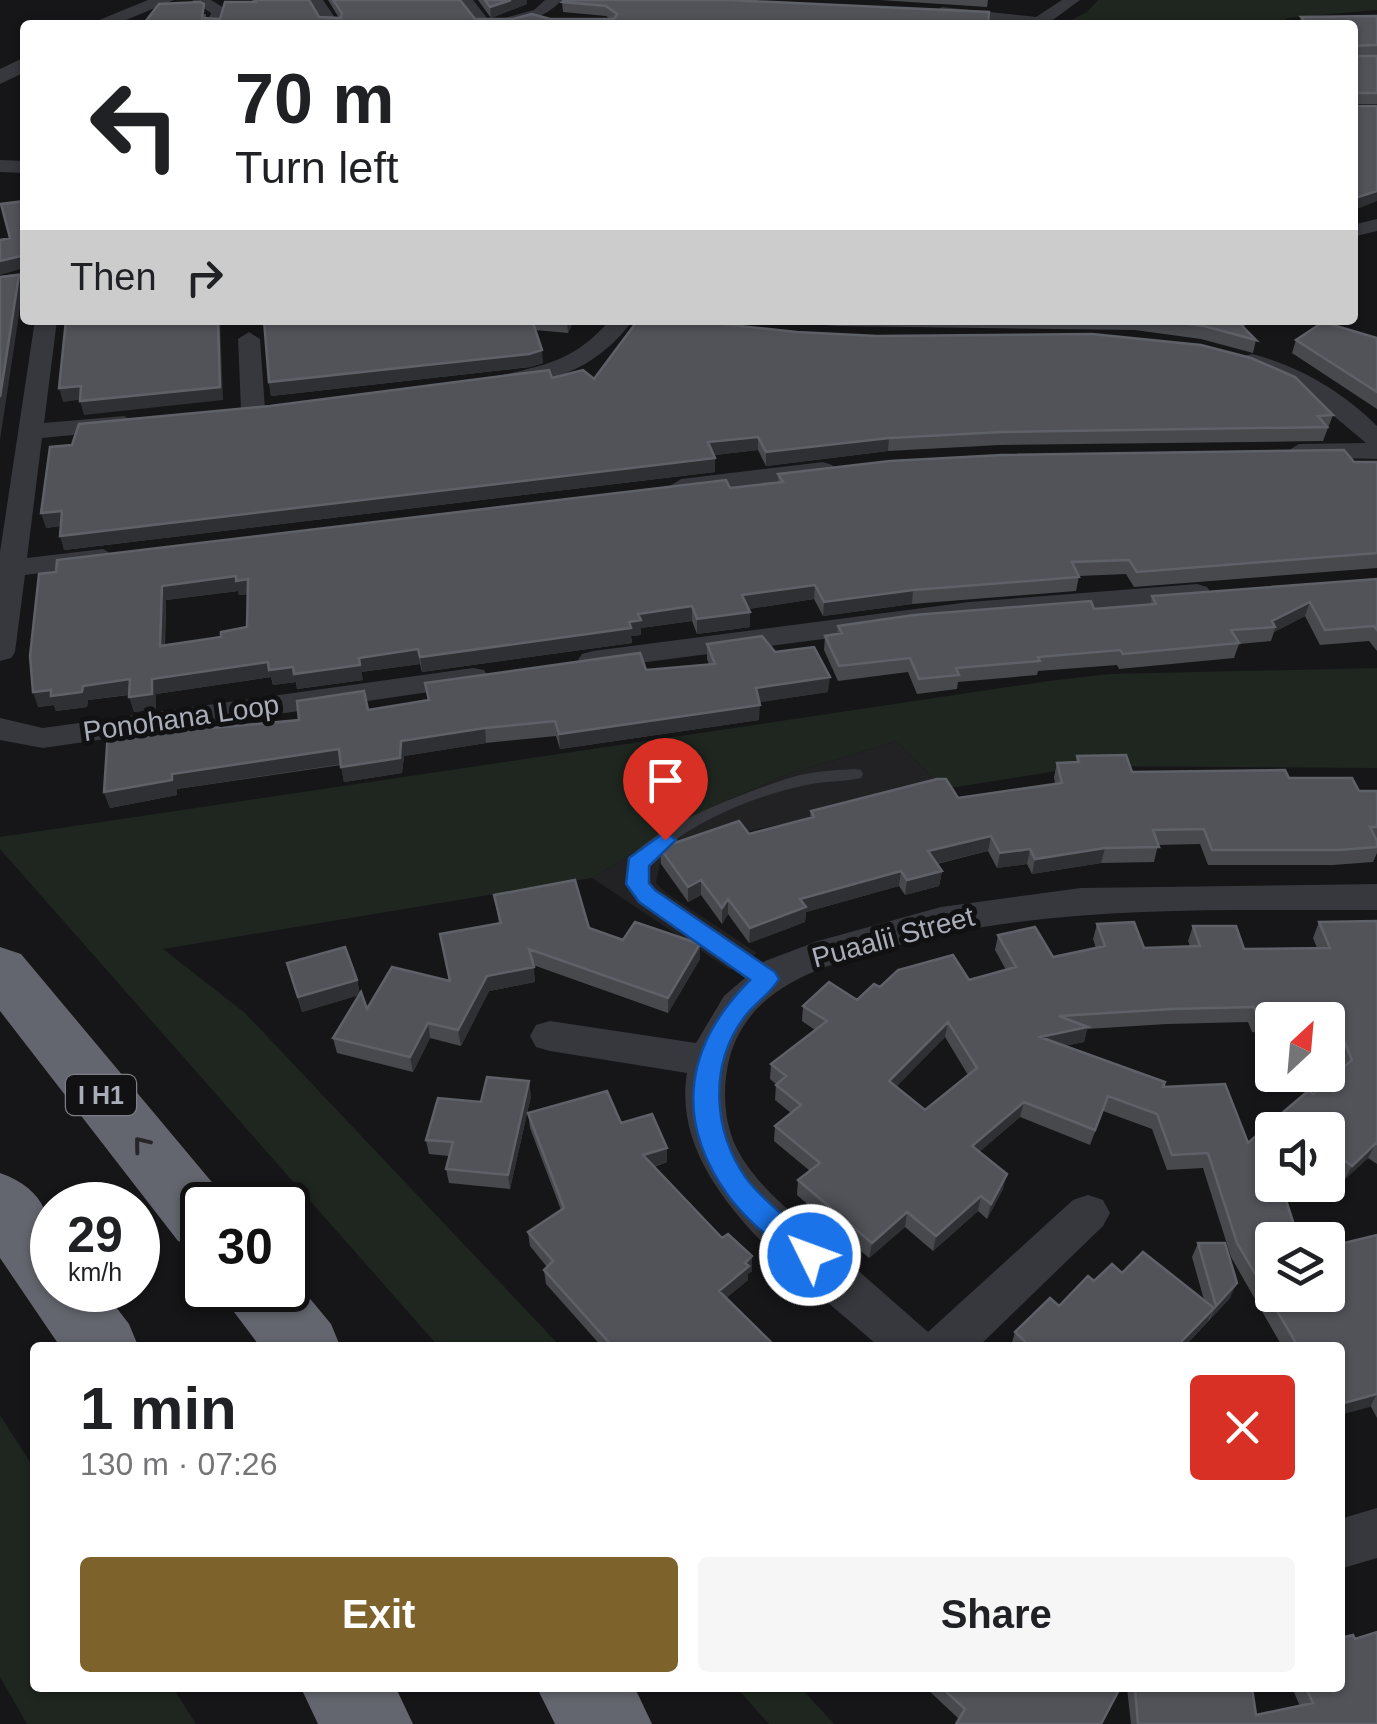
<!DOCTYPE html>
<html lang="en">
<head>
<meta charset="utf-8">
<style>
  body { margin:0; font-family:Helvetica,sans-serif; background:#f6f6f6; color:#202124; height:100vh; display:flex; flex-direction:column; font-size:38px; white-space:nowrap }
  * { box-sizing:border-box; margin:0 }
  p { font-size:32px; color:#757577 }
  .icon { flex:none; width:55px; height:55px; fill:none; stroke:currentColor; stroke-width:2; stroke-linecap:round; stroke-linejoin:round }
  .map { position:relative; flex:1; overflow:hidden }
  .side { position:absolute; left:30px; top:1342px; width:1315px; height:350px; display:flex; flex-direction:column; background:#fff; border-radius:10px; box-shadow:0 2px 8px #0004 }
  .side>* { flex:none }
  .top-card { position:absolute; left:20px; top:20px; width:1338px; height:305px; border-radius:10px; box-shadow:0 2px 8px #0004; background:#fff; color:#202124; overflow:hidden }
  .needle { width:65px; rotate:26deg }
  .controls { position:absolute; left:1255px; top:1002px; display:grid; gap:20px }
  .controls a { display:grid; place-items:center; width:90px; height:90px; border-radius:10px; background:#fff; box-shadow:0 2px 8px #0004; font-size:50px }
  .speed { position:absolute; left:30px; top:1182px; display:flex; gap:20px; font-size:50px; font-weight:700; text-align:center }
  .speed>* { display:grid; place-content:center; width:130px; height:130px; border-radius:50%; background:#fff; box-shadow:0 2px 8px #0004; line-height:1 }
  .speed small { font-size:25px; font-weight:400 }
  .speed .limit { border:5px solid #111; border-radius:15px; background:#fff; color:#111 }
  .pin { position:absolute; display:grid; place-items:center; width:85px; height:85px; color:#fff; margin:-102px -42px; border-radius:50% 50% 50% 0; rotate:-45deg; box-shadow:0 0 10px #0007 }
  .pin .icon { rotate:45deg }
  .me { position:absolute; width:110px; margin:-55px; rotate:312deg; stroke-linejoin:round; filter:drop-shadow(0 0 8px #0008) }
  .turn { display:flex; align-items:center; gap:35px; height:210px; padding:0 50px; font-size:45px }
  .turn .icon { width:130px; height:130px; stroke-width:2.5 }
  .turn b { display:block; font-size:70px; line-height:85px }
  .then { display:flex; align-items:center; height:95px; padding:0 50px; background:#0003; gap:20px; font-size:38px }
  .round { display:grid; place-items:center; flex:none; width:105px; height:105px; border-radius:10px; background:#f6f6f6 }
  .summary { display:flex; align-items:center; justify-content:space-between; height:170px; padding:0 50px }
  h1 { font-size:60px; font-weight:700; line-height:75px }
  .primary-button { display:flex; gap:20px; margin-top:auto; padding:20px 50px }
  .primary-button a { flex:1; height:115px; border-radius:10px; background:#7e622b; color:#fff; font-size:40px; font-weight:700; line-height:115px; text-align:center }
  .primary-button a+a { background:#f6f6f6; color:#202124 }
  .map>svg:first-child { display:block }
  .built { fill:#222225 }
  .green { fill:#1e261f }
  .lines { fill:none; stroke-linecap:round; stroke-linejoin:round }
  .service { fill:#37383d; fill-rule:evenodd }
  .minor { fill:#37383d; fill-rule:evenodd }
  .tertiary { fill:#37383d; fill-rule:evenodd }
  .motorway { fill:#63666e; fill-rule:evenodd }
  .wall { fill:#47494d; fill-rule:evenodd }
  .shaded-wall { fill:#2f3033 }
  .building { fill:#525359; stroke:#5f6168; stroke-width:2.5; fill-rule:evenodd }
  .oneway { stroke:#26262a }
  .route { fill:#1a73e8; stroke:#114b97; stroke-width:2.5 }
  .labels { text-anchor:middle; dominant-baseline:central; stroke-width:10; stroke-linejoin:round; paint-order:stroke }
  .shield { fill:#111113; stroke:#7b7e86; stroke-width:2.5 }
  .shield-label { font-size:25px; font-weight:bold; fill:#a8adb8 }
  .street-label { font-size:28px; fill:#a8adb8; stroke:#111113 }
</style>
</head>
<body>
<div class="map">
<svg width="1377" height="1724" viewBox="0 0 1377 1724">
  <rect width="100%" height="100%" fill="#161618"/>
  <path class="built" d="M897 741 944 789 754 830 671 856 660 864 656 883 666 893 757 953 730 970 592 878 708 809 788 774Z"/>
  <path class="green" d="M1098 0H1377V10L1288 18 1274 25H1061L1087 12Z
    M1377 668V768L1088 766 944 789 897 741 788 774 708 809 592 878 163 949 245 1013 561 1347H439L0 849V837L1049 681 1109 674Z
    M0 1415 35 1470V1688H173L196 1724H27L0 1677Z
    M737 1688H801L834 1724H769Z"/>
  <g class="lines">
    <path class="service" d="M855 769 861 770 863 774 861 778C843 782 824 781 806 785 751 797 685 824 646 865L647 883 653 892 773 974 775 979 773 984H759L641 900C633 890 625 879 628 865 636 830 767 784 800 775 818 771 837 770 855 769Z"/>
    <path class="minor" d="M192 0H211L224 8 222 25H206L211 13Z
      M308 0H323L340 25H324Z
      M458 0H473L490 22 534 10 545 0H562C538 25 509 25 476 25Z
      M1062 0H1080L1046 25 942 17 934 12 942 7 1036 17Z
      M0 160 25 161V173L0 172Z
      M1377 219V231L1352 237V225Z
      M25 272V284L0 288V276Z
      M35 320H57L44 423 124 416 136 423 124 430 42 438 27 558 103 549 117 557 103 565 25 575 15 652 11 658 0 661V552Z
      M610 320H633C599 366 558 381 503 389L491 382 495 377C546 364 572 363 610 320Z
      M249 332 260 339 265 409 253 416 241 409 238 339Z
      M1252 354C1299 366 1343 392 1377 426V459L1290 457 1286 452 1299 444 1366 443 1311 397 1244 366 1240 361 1244 356Z
      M823 462 832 465 836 470 832 475 681 495 668 487 681 479Z
      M1197 584 1207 587 1211 593 1207 599 969 620 593 669 582 666 578 660 582 654 593 651 969 602Z
      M473 668 484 670 488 677 484 684 43 748 0 740V718L43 728Z
      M1377 884V910C1212 911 1048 903 887 948 822 966 748 986 729 1060 722 1089 724 1123 737 1149 756 1185 790 1211 820 1237 856 1269 892 1300 928 1332L1073 1200 1088 1195 1103 1200 1110 1213 1103 1226 977 1348H880C805 1279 668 1187 687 1073L550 1051 536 1047 530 1036 536 1025 550 1021 696 1043 724 996 765 961 818 941 941 907 1081 888Z
      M1377 1508V1558L1340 1569V1519Z"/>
    <path class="tertiary" d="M148 0H174L114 25H87Z
      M25 57V72L0 84V69Z"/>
    <path class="motorway" d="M0 947 21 954 226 1199 229 1205H202V1249L178 1241 0 1011Z
      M0 1173C59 1194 52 1237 52 1290H103L129 1324 139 1348H61L0 1258Z
      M288 1272 331 1324 341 1348H261L234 1312 224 1290H288Z
      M301 1688H396L413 1724H318Z
      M537 1688H635L652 1724H555Z"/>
  </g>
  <path class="wall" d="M252 0H309L319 17 339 18 328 0H460L475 19H610L606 16 563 12 562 2 988 23V25H138L206 14V18L220 19 253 2Z
    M478 0H527V4L491 18Z
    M880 0H988L987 7Z
    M1377 16V55L1355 56H1377V104H1353L1352 25H1299L1301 17Z
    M264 320H574L568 333 535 330 543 363 530 367 271 396 269 382Z
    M735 320H1247L1244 328 1256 340 1253 353 1201 339 1135 330 840 326Z
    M1377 338V409L1292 353 1296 340Z
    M552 378 594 379 1333 415 1323 441 1000 445 888 451 766 466 758 450 714 455 715 472 64 550 60 526 46 528 72 445 270 406Z
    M1354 462H1377V568L1134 587 1126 574 1079 576 1076 591 912 604 823 616 814 599 748 609 750 612V627L697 634 692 621 641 628V635L631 636 632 643 422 672 420 664 361 672 363 680 297 689 296 682 273 685 271 677 156 694V709L134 712 129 695 88 700 87 707 56 711 54 705 38 707 39 574 778 483V474ZM238 591 239 595 248 594 247 627 221 637 165 645 166 600Z
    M1377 579V651L1369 641 1320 645 1305 616 1274 632 1271 641 1239 644 1234 658 1119 669 1117 665 1038 671 1037 675 958 682 957 689 917 694 908 672 838 681 824 650 825 636 837 634 838 626 1150 605 1152 596Z
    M707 644 775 652 828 692 759 702V720L560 749 556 736 486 743 404 756 402 773 344 782 341 765 177 789V795L110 808 104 792 128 729 152 721 154 730 212 721 214 728 299 720 428 700 425 683 646 670 709 664 707 659Z
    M1077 756 1132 772 1289 778 1359 791H1377V853L1373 862 1333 865H1208L1200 844 1158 845 1154 862 1101 863 1032 874 1027 864 997 868 988 851 937 864 942 871 939 886 905 895 899 886 806 912 805 922 749 943 728 914 722 924 701 895 688 902 661 864 660 848 749 834 810 818 811 811 958 798 1055 784 1054 777 1057 763 1076 762Z
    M494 895 623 940 700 944V959L668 1013 533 965 535 982 489 991 461 1046 430 1038 413 1072 337 1053 333 1038 359 995 302 1012 287 963 357 980 360 994 367 1009 449 981 499 923Z
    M1377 921V1164L1368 1158 1344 1180 1328 1168V1130L1274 1129 1281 1114 1313 1094 1342 1068 1328 1034V1020H1272V1034L1252 1032 1248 1022 1167 1024 1087 1029 1084 1042 1064 1046 1163 1087 1248 1143 1272 1185H1286L1283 1191 1272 1295 1340 1244 1377 1235V1418L1340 1348H1283L1231 1257 1203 1168 1167 1170 1152 1129 1103 1111 1090 1145 1020 1117 979 1152 1003 1189 987 1219 978 1211 933 1251 905 1227 869 1258 797 1195 798 1180 810 1171 774 1141 775 1126 791 1113 775 1100 776 1084 770 1079 771 1064 815 1030 802 1021 803 1006 857 1000 880 987 969 980 1006 970 995 950 998 935 1053 957 1096 948 1093 939 1097 924 1144 948 1190 946 1188 941 1193 926 1244 949 1317 948 1313 938 1319 922ZM945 1037 968 1075 925 1110 896 1087Z
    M531 1096 510 1189 449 1183 446 1169 449 1156 429 1154 426 1140 481 1102Z
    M528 1113 621 1123 667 1148V1162L654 1167 722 1238 752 1256V1271L748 1274V1280L726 1298 777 1348H603L546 1284 544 1270 547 1267 530 1246 528 1232 561 1210 530 1128Z
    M1198 1243 1230 1298 1186 1345 1256 1348 1011 1346 1015 1332 1059 1306 1094 1281 1122 1273 1204 1300 1192 1257Z
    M1355 1639 1377 1724H1131L1127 1688H1252L1256 1715 1300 1706 1292 1688H1340Z
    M926 1688H1120L959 1719Z"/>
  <path class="shaded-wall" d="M511 0H527V4L491 18 490 7Z
    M1377 191V201L1352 211V199Z
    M21 256 24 268 0 275V261Z
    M19 275 23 288 0 440V397Z
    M218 320H220L223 400 84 415 80 401Z
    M567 320H574L568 333Z
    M542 350 543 363 530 367 271 396 269 382Z
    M81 386 85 399 63 402 59 388Z
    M758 437V450L707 456 708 442Z
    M889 438 888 451 766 466V452Z
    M715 458V472L64 550 60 536Z
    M62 511 66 525 46 528 41 513Z
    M236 576 248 579 252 594 239 595 238 591 166 600 164 660 160 646 162 586Z
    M815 585 814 599 742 610V595Z
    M913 590 912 604 823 616 824 602Z
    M1310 602 1305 616 1274 632 1275 627 1272 621Z
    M692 606V621L641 628V635L631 636 632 643 422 672 420 657 629 622 638 614Z
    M750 612V627L697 634V619Z
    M418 649 420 664 361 672 359 658Z
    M268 662 293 667 360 665 363 680 297 689 296 682 273 685 271 677 156 694V709L134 712 129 697 152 679Z
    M830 677 828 692 755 703 756 688Z
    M130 679 134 694 88 700 87 707 56 711 54 705 38 707 33 692Z
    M760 705 759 720 560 749 559 734Z
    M485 728 486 743 404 756 402 773 344 782 341 767 401 741Z
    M339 749 342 764 177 789V795L110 808 104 792 172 774Z
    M991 836 988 851 926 866 928 851Z
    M1105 848 1101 863 1032 874 1035 859Z
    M1030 849 1027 864 997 868 1000 853Z
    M901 871 899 886 806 912 805 922 749 943 750 928 800 899Z
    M942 871 939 886 905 895 907 880Z
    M701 880V895L688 902V887Z
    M728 899V914L722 924V908Z
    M700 944V959L668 1013V998Z
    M534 967 535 982 489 991 461 1046 458 1030 487 976Z
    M357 980 360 995 302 1012 298 997Z
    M948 1022 945 1037 887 1096 889 1081Z
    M428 1023 430 1038 413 1072 410 1057Z
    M1088 1027 1084 1042 1036 1052 1040 1037Z
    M529 1081 531 1096 510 1189 508 1175Z
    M1024 1102 1020 1117 969 1161 972 1146Z
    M1376 1143 1368 1158 1344 1180 1352 1166Z
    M667 1148V1162L643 1170V1155Z
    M1007 1174 1003 1189 987 1219 991 1204Z
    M981 1196 978 1211 933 1251 936 1236Z
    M907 1212 905 1227 869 1258 872 1243Z
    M752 1256V1271L748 1274V1280L718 1305 719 1291Z
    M1237 1283 1230 1298 1209 1320 1216 1306Z
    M1214 1308 1207 1322 1183 1348 1178 1345Z
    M1377 1394 1370 1407 1340 1415V1404Z"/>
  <path class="building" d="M255 0H309L319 17 341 18 342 13 333 0H460L475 19H513L532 14 550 19H614L617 14 606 6 562 2 564 0H728L989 12 988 23H925V25H138L145 22 159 4 200 2 204 4 202 18 220 19 225 2H256Z
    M485 0H511L490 7Z
    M1377 16V45L1352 46V25H1308L1301 17Z
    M1352 47 1355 56H1377V93H1355L1352 105Z
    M1352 106H1377V191L1352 199Z
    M25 201V259L21 256 0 261V240L10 238 1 204Z
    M19 275 0 397V277Z
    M66 320H218L220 387 80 401 81 386 59 388Z
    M264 320H532L542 350 529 354 269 382Z
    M638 320H684L797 332 877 336 1092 334 1201 345 1251 358 1295 377 1333 415 1318 416 1327 427 1002 432 889 438 766 452 758 437 708 442 715 458 60 536 62 511 41 513 50 447 72 445 79 424 270 406 549 370 552 378 583 370 594 379Z
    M1159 320H1243L1240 324 1256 340 1204 326Z
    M1323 322 1377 338V392L1296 340Z
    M1344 450 1354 462H1377V553L1137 572 1129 560 1072 562 1079 577 913 590 824 602 815 585 742 595 750 612 697 619 692 606 638 614 641 620 629 622 631 628 420 657 418 649 359 658 360 665 294 674 293 667 269 670 268 662 152 679V694L129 697 130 679 83 686 82 692 51 696V690L33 692 30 656 39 574 56 572 57 560 726 480 730 488 783 482 778 474 890 461 1002 455ZM236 576V581L248 579 247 627 221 632V637L160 646 162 586Z
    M1377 579V630L1374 626 1325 630 1310 602 1272 621 1275 627 1231 630 1239 643 1123 654 1120 650 1038 657 1040 661 956 668 959 675 919 679 910 658 839 666 825 636 842 633 838 626 914 615 1091 601 1094 609 1156 604 1152 596Z
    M762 636 775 652 814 647 830 677 756 688 760 705 559 734 555 721 485 728 401 741 400 758 341 767 339 749 172 774V780L104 792 108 731 128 729V724L152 721V730L212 721V728L299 720 297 701 364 691 368 710 429 700 425 683 640 653 646 670 715 664 707 644Z
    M1126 755 1132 772 1285 770 1289 778H1352L1359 791H1377V827H1370L1377 841V847L1339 850H1212L1204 829 1153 830 1159 847 1105 848 1035 859 1030 849 1000 853 991 836 928 851 942 871 907 880 901 871 800 899 806 907 750 928 728 899 722 908 701 880 688 887 660 848 739 821 749 834 814 817 811 811 937 779H946L958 798 1062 783 1057 763 1079 762 1077 756Z
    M575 880 589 928 623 940 635 922 700 944 668 998 529 949 534 967 487 976 458 1030 428 1023 410 1057 333 1038 361 992 367 1009 392 967 450 981 440 934 501 923 494 895Z
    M1377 921V1144L1376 1143 1352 1166 1328 1148V1130H1302L1281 1114 1308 1091 1313 1094 1352 1060 1335 1019 1272 1020 1258 1017 1254 1007 1172 1009 1059 1016 1088 1027 1040 1037 1165 1082 1163 1087 1225 1084 1248 1143 1265 1128 1272 1146V1185H1281L1299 1240H1272V1295H1328V1244H1340L1377 1235V1394L1340 1404V1348H1299L1237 1243 1208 1153 1172 1155 1157 1114 1108 1096 1095 1130 1024 1102 972 1146 1007 1174 991 1204 981 1196 936 1236 907 1212 872 1243 798 1180 820 1163 775 1126 801 1105 776 1085 786 1076 771 1064 827 1021 803 1006 829 982 857 1000 874 984 880 987 898 970 953 955 969 980 1016 967 998 935 1035 927 1053 957 1105 946 1097 924 1134 922 1144 948 1200 946 1193 926H1236L1244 949 1330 948 1319 922ZM948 1022 977 1068 925 1110 889 1081Z
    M345 947 357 980 298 997 287 963Z
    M487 1077 529 1081 508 1175 446 1169 453 1142 426 1140 438 1098 481 1102Z
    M607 1091 621 1123 652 1114 667 1148 643 1155 722 1238 728 1234 752 1256 745 1263 749 1266 719 1291 777 1348H614L544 1270 553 1261 528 1232 564 1208 528 1113Z
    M1198 1243H1225L1237 1283 1216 1306Z
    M1143 1252 1214 1308 1178 1345H1256V1348H1032L1015 1332 1050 1298 1059 1306 1088 1276 1094 1281 1112 1264 1122 1273Z
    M1377 1632V1724H1138L1135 1688H1252L1256 1715 1313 1703 1306 1688H1340V1638L1353 1635 1355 1639Z
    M942 1688H1120L1101 1724H956L965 1709Z"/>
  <defs><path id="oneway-chevron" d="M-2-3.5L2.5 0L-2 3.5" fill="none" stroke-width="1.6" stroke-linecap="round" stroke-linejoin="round" transform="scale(2.5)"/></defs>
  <use class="oneway" href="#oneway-chevron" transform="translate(141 1144) rotate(-129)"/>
  <path class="route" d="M665 832 676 840 649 866V883L655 890 775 972 779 979C770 995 753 1004 743 1019 709 1066 713 1131 746 1178 765 1203 796 1225 820 1246L824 1255 820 1264 810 1268 799 1264C776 1242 745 1220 727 1194 673 1118 686 1044 750 980L639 902 626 884 629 858Z"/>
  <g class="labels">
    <rect class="shield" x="66" y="1075" width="70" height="40" rx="8"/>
    <g class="shield-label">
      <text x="101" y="1095">I H1</text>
    </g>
    <g class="street-label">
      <text transform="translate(181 718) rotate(-8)">Ponohana Loop</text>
      <text transform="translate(893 937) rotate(-15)">Puaalii Street</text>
    </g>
  </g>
</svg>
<div class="controls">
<a><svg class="needle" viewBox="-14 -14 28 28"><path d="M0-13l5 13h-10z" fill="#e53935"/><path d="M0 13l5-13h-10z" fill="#757577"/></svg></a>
<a><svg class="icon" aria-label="sound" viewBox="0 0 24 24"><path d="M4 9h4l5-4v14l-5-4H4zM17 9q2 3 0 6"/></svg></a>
<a><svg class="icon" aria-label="layers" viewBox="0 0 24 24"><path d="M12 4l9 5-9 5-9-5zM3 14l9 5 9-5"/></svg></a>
</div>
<div class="speed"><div>29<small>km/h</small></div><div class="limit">30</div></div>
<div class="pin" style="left:665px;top:840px;background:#d93025"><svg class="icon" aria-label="arrive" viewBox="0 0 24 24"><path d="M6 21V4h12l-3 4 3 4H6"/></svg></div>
<svg class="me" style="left:810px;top:1255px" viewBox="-20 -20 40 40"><circle r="17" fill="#1a73e8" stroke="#fff" stroke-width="3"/><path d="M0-11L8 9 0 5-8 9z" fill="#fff"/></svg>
<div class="top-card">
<div class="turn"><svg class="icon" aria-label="left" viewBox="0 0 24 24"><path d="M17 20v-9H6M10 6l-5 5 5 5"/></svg><div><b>70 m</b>Turn left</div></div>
<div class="then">Then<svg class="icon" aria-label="right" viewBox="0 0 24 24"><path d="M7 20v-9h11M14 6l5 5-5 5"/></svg></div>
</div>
<section class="side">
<div class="summary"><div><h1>1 min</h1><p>130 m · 07:26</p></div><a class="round" style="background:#d93025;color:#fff"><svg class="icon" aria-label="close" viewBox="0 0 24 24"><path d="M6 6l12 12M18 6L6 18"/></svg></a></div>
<div class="primary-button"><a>Exit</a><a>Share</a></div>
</section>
</div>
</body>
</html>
